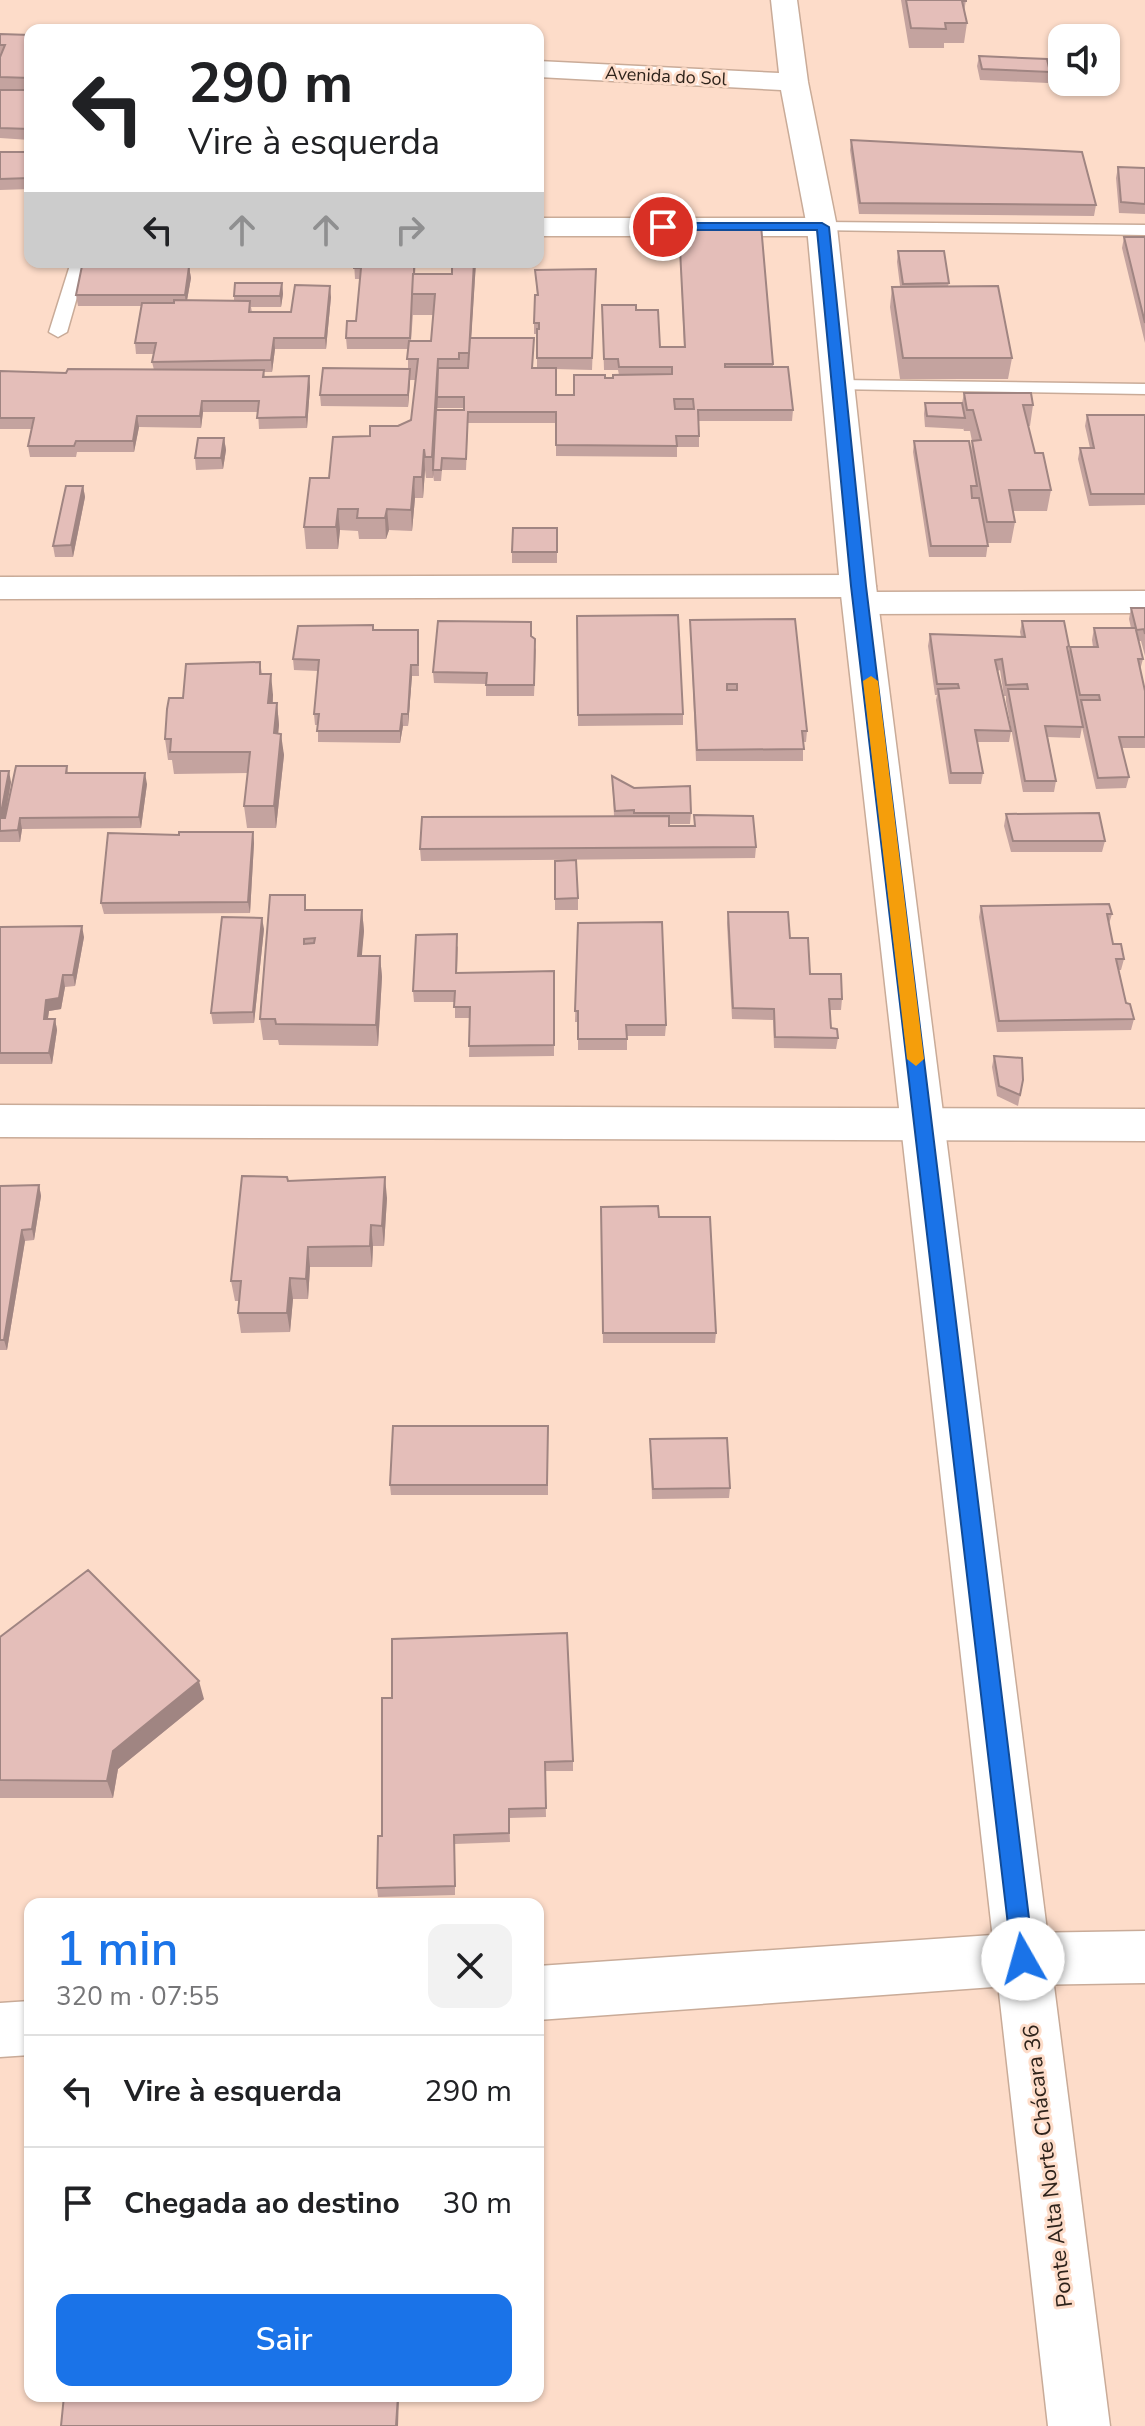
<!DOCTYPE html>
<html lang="pt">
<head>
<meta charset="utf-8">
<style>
  body { margin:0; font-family:"Nunito Sans",sans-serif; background:#f2f2f2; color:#202124; height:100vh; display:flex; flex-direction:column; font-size:30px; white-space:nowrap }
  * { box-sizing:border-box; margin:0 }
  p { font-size:26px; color:#757577 }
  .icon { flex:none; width:44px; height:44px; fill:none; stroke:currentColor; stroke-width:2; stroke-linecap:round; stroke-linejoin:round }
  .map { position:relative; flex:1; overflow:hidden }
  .details { position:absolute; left:24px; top:1898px; width:520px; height:504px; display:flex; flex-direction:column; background:#fff; border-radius:16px; box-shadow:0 2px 6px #0004 }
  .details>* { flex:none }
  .top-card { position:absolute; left:24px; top:24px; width:520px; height:244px; border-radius:16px; box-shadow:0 2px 6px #0004; background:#fff; color:#202124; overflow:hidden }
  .buttons { position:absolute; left:1048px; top:24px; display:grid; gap:16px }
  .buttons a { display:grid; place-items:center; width:72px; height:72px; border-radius:16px; background:#fff; box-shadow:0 2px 6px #0004; font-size:40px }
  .pin { position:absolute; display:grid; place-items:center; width:68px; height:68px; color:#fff; margin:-34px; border:4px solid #fff; border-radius:50%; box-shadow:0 2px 8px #0007 }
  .me { position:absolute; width:88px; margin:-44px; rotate:353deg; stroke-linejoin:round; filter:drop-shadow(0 0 6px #0008) }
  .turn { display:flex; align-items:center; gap:28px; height:168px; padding:0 32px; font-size:36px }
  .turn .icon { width:104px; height:104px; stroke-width:2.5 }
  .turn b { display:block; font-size:56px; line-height:68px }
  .lanes { display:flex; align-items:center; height:76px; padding:0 32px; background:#0003; justify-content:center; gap:40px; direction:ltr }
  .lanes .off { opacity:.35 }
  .round { display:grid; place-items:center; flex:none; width:84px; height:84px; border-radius:16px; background:#f2f2f2 }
  .overview { display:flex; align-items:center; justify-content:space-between; height:136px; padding:0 32px }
  h1 { font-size:48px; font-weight:600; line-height:60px; color:#1a73e8 }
  .primary-button { display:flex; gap:16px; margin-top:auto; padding:16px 32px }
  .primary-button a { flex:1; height:92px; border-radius:16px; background:#1a73e8; color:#fff; font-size:32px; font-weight:600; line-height:92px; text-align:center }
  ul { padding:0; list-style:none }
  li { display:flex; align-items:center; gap:24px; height:112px; padding:0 32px; border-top:2px solid #e0e0e0 }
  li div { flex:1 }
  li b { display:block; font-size:30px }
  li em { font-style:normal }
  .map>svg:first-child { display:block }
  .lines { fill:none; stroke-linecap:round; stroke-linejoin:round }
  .service-casing { stroke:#c9ab98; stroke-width:3 }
  .minor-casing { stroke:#c9ab98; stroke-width:3 }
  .tertiary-casing { stroke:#c9ab98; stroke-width:3 }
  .service { fill:#fff; fill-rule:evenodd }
  .minor { fill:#fff; fill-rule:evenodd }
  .tertiary { fill:#fff; fill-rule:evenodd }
  .wall { fill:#c4a39f; fill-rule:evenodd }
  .shaded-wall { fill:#a08582 }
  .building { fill:#e4beb9; stroke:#a08582; stroke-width:2; fill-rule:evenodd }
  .route { fill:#1a73e8; stroke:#114b97; stroke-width:2 }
  .slow { fill:#f59e0b }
  .labels { text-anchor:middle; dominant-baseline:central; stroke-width:6; stroke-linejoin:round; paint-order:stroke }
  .far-street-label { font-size:18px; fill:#2e231b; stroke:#fddcc9 }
  .street-label { font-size:22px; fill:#2e231b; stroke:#fddcc9 }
</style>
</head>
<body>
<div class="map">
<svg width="1145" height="2426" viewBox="0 0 1145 2426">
  <rect width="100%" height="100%" fill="#fddcc9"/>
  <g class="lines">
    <defs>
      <path id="service" d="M822 222 1145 225V235L816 230 814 227 816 224Z
        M71 262H87L67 332 58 337 49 332Z
        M838 380 1145 384V394L832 389 829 385 832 381Z"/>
      <path id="minor" d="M538 218H822L833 221 837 227 833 233 822 236H538Z
        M858 575 870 578 876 586 872 592 1145 591V613L861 614 848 611 843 603 847 597 0 599V577Z
        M0 1105 1145 1109V1141L0 1137Z
        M1145 1931V1983L1023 1985 538 2020V1966L1023 1933Z
        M30 2001V2055L0 2057V2003Z"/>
      <path id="tertiary" d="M771 0H797L808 82 837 227 876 586 1110 2426H1048L840 586 807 227 781 90 538 77V61L779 73Z"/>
    </defs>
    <use href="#service" class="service-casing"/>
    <use href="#minor" class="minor-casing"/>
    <use href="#tertiary" class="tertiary-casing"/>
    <use href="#service" class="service"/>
    <use href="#minor" class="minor"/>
    <use href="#tertiary" class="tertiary"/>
  </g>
  <path class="wall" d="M901 0H966L964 12 967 23 964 43H944V48H909Z
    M0 34 30 35V140L0 138Z
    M979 56 1050 72 1048 83 980 80 977 66Z
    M851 140 1096 205 1094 216 859 214 850 150Z
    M0 152H30V189L0 190Z
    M1118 167 1145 168V214L1119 213 1116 178Z
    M712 225 773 364V367L793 410 792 421H699V447H677V457L556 456V423H468L466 470H442L441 481H434L433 475V478H426L425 470 423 498H415L412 531 389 530 386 539H359L358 531 340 530 338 549H306L304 527 329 478 370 436 411 420 416 380H410L408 407 321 406 320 395 408 369V349H347L346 338 356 321 360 279H355L354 262H416L415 274H452V262H476L471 338 533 368H537V334H534V323L537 295 535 270 596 269 592 370 556 369V395H574L605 378H613L619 375 618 370H604L602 305 636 310 660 347H684L679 230H712ZM413 314V315H433L431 341H411ZM437 405V408H464V410H437Z
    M1124 237H1145V343L1122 248Z
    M898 251 949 283 948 286 1012 358 1008 379H900L890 307 892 287 900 286 897 262Z
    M189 267 191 278 187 300H234V296L282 283 283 294 281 307H251L252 312H291L331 297 326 349H275L272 372H264L265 377 309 376 310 387 307 428 259 429 258 412H203L201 428 139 427 134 452H77L76 457H30L28 446 32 429H0V371L66 373 154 370 152 362 154 354H136L135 343 141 306H78L76 295Z
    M964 393 1033 405 1030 426H1028L1035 453 1051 490 1047 511H1013L1015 522 1011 543H988L986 557H929L913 452 914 441 971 452 972 441 970 431H964L963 428V429L925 427 924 414 925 403H962Z
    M1087 415H1145V505L1089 506 1078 459 1080 448H1090L1085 426Z
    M224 438 226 450 223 469 196 470 195 458Z
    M83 486 85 497 73 557H55L53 546Z
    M557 528V563H512V552Z
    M1131 608H1145V656L1141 641H1139L1143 659 1140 670 1145 691V748H1122L1129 777 1126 788 1096 789 1082 727 1080 738 1048 737 1056 781 1054 792H1023L1006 701V696H1004L1000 670 998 671 1011 731 1009 742H977L983 773 981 784H949L936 700 937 695H935L928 646 930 634 1021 637 1020 632 1022 621 1069 646 1068 654 1070 647H1093L1092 640 1094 628H1131L1129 619Z
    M577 616 683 714V725L578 726Z
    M690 620 807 731 806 742H803V761H696Z
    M373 630H418L419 676H412L408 726H403L400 743 318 742V725H315L314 714 318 671 294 670 293 659Z
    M531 636 536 650 534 696H486V684L434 683 433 672Z
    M260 662 262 674 273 695V703H277L279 725 278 734 284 755 276 828H247L244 806 248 773 174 774 172 760H168L165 739 183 698Z
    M67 766 68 773 147 784 141 828 22 829 20 842H0V771L11 782 5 818Z
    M612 776 634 788 691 813 690 824H669V826H694V815L756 847 755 858 421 861 420 849 614 816Z
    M1006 814 1105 841 1102 852H1011L1004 826Z
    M253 832 254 843 250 913 104 914 101 903 179 835Z
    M555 861 578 898V910H555Z
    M981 906 1112 914 1109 924 1113 944 1124 959 1121 970H1119L1126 1003 1134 1019 1131 1030 997 1032 979 917Z
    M307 910H362L364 931 361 956H380L382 977 378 1046 279 1045 278 1040H263L260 1019Z
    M728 912 790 938 810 974 842 999 841 1010H830L831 1028 838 1038 836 1049 774 1048 773 1020 732 1019 727 923Z
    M578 923 666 1025 665 1036H627V1050H578V1022H575Z
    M0 927 84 937 75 986 65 987 61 1009 49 1011 48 1019H55L57 1030 52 1064H0Z
    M264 929 254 1023 213 1024 211 1013Z
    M458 946 457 973 554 971V1056L469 1057 470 1018H455V1002H414L413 991Z
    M994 1056 1023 1080 1018 1106 997 1096 992 1067Z
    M288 1181 387 1198 384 1246H373L372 1267H310L308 1299H293L290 1332 241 1333 238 1313 239 1301H235L231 1281Z
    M39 1185 41 1196 34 1240 25 1241 7 1350H0V1186Z
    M601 1207 659 1217 716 1333 715 1343H603Z
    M548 1426V1495H391L390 1485Z
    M650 1439 730 1488 729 1498 652 1499Z
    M0 1637 204 1699 118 1769 113 1798H0Z
    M382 1698 573 1761V1771H545L546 1817 509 1818 510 1842 455 1844V1895L378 1897 377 1888 382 1836Z"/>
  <path class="shaded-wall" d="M474 262H476L469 374V353Z
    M189 267 191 278 186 306 185 295Z
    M282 283 283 294 281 307 280 296Z
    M330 286 331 297 326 349 325 338Z
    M274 338 275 349 272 372 271 360Z
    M438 359 439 380 433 478 432 457Z
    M410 369V380L408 407V395Z
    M309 376 310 387 307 428 306 417Z
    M202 401 203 412 201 428 200 416Z
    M137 416 139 427 134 452 133 441Z
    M224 438 226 450 223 469 221 458Z
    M424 449 425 470 423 498 422 477Z
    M414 477 415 498 412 531 411 510Z
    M83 486 85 497 73 557 71 545Z
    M338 509 340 530 338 549 336 527Z
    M387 509 389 530 386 539 385 518Z
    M411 665 412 676 408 726V714Z
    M271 674 273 695 271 724 268 703Z
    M277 703 279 725 276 754 274 733Z
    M402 714 403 726 400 743V731Z
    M281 734 284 755 276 828 274 806Z
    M9 771 11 782 3 829 0 818Z
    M145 773 147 784 141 828 139 817Z
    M20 818 22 829 20 842 18 830Z
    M253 832 254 843 250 913 248 902Z
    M362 910 364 931 360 977 358 956Z
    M262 918 264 929 254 1023 253 1012Z
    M82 926 84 937 75 986 73 975Z
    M380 956 382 977 378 1046 376 1025Z
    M63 975 65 987 61 1009 49 1011 46 1030 44 1019 46 1000Z
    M55 1019 57 1030 52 1064 49 1053Z
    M385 1177 387 1198 384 1246 382 1226Z
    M39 1185 41 1196 34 1240 32 1229Z
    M371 1225 373 1246 372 1267 370 1246Z
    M22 1230 25 1241 7 1350 4 1340Z
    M308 1247 310 1267 308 1299 306 1279Z
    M290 1278 293 1299 290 1332 287 1313Z
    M199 1681 204 1699 118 1769 113 1798 107 1781 113 1751Z
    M398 2396H399L398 2426H396Z"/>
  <path class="building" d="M906 0H966V1H962L967 23H945L946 29 911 28Z
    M0 34 30 35V78L0 77V57L5 45H0Z
    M979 56 1047 59 1050 72 982 69Z
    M0 90H30V129L0 128Z
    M851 140 1082 152 1096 205 860 203Z
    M0 152H30V178L0 179Z
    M1118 167 1145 168V204L1121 202Z
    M712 225H761L773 364H725V367H788L793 410H698L699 436H676L677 446 556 445V412H468L466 459 442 458 441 470H433L436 410H464V397H437L438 368H468L470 338H534L532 368H556V395H574V375H605V378H613V375L672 374V367H619L618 359H604L602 305H636V310H658L660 347H685L679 230H713ZM674 399H693L694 409H675Z
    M1124 237H1145V323Z
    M898 251H944L949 283 903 284Z
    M354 262H414V274H413L410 338H346L347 321H356L361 268H354Z
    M452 262H474L469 353H459V359H438L432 457H425L424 449 422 477H414L411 510 387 509 385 518H357L358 509H338L336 527H304L310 478H329L333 437 370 436V426H398L411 420 418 359H407L409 341H431L435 294H412L413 274H452Z
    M82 266 189 267 185 295H76Z
    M596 269 592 358H537V329H539V323H534L535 295H538L535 270Z
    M235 283H282L280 296H234Z
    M295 285 330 286 325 338H274L271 360 152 362 156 343H135L142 303H174V300L250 301 249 312H291Z
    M998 286 1012 358H903L892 287Z
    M323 368 410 369 408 395H320Z
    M68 369 264 370 263 377 309 376 306 417 257 418 259 401H202L200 416H137L133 441H76L74 446H28L34 418H0V371L66 373Z
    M964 393H1031L1033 405H1023L1035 453H1043L1051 490H1009L1015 522H987L972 441 981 440 973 410H967Z
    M925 403H962L965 418 927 416Z
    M1087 415H1145V494H1091L1080 448H1094Z
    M198 438H224L221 458H195Z
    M914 441H969L977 486H971L972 498H979L988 546H931Z
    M66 486H83L71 545 53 546Z
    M513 528H557V552H512Z
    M1131 608H1145V634L1144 629 1136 630 1143 659H1138L1145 691V737H1119L1129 777 1098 778 1081 700H1100L1099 695H1080L1070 647H1098L1094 628H1136Z
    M678 615 683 714 578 715 577 616Z
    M795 619 807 731H802L804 749 697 750 690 620ZM727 684H737V690H727Z
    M438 621 531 622V636L535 639 534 685H486L487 673 433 672Z
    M1022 621H1064L1069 646 1067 647 1083 727 1045 726 1056 781H1025L1008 689H1028L1027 684 1006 685 1002 659 995 660 1011 731 975 730 983 773H951L938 689 959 688 958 684H937L930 634 1025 637Z
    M373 625V630H418V665H411L408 714H402L400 731H317L319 714H314L319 660 293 659 298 626Z
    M260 662V674H271L268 703H277L274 733 281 734 274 806H244L250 752H170L171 739H165L167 709 169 698H183L186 664Z
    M16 766H67L66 773H145L139 817 20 818 18 830 0 831V771H9L0 818H5Z
    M612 776 634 788 690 786 691 813H634V810L615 811Z
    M1099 813 1105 841H1013L1006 814Z
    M694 815 753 816 756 847 420 849 422 817 669 816V826H695Z
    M179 832H253L248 902 101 903 108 833 179 835Z
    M576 860 578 898 555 899V861Z
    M270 895H305V910H362L358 956H380L376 1025 276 1024 275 1019H260ZM315 938 314 943 304 944V939Z
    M1109 904 1112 914H1107L1113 944H1121L1124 959H1116L1126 1003 1130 1004 1134 1019 999 1021 981 906Z
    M728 912H788L790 938H808L810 974H841L842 999H829L831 1028 837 1029 838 1038 775 1037 774 1009 733 1008Z
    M222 917 262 918 253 1012 211 1013Z
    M662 922 666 1025H626L627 1039H578V1011H575L578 923Z
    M82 926 73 975H63L59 998 46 1000 44 1019H55L49 1053H0V927Z
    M457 934 456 973 554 971V1045L469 1046 470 1007H454L455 991H413L416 935Z
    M994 1056 1022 1058 1023 1080 1020 1095 999 1086Z
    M242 1176 287 1177 288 1181 385 1177 382 1226 371 1225 370 1246 308 1247 306 1279 290 1278 287 1313H238L241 1281H231Z
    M39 1185 32 1229 22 1230 4 1340H0V1186Z
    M658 1206 659 1217H710L716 1333H603L601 1207Z
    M393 1426H548L547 1485H390Z
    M727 1438 730 1488 653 1489 650 1439Z
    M88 1570 199 1681 113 1751 107 1781 0 1780V1637Z
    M567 1633 573 1761 545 1762 546 1808 509 1809V1833L454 1835 455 1886 377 1888 378 1836H382V1698H392V1639Z
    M64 2396H398L396 2426H61Z"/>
  <path class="route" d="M663 223H822L829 227 866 586 1034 1959 1031 1966 1023 1969 1015 1966 1012 1959 851 586 817 230H659V224Z"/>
  <path class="slow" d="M871 676 878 681 924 1059 916 1066 907 1059 863 681Z"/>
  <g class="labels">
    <g class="far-street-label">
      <text transform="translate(666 76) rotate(3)">Avenida do Sol</text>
    </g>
    <g class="street-label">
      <text transform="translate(1048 2166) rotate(-97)">Ponte Alta Norte Chácara 36</text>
    </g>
  </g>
</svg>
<div class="buttons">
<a><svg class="icon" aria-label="sound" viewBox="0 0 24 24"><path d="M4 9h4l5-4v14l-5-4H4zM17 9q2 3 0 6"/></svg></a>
</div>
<div class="pin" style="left:663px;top:227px;background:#d93025"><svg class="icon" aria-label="arrive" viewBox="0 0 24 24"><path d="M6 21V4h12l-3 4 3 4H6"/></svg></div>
<svg class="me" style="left:1023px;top:1959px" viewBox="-20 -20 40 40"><circle r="19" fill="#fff"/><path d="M0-13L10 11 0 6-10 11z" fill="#1a73e8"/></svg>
<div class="top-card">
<div class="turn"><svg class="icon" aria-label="left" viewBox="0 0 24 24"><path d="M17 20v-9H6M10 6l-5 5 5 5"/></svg><div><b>290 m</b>Vire à esquerda</div></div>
<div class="lanes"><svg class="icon" aria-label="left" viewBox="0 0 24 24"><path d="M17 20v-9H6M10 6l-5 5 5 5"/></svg><svg class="icon off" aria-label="ahead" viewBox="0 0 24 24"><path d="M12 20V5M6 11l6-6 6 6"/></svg><svg class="icon off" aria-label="ahead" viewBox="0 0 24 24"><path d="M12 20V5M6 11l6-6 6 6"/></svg><svg class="icon off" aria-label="right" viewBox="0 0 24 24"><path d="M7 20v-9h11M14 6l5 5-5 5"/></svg></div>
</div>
<section class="details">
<div class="overview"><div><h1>1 min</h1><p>320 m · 07:55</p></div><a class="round"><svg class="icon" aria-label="close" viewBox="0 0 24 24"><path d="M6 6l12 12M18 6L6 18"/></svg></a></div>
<ul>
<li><svg class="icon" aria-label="left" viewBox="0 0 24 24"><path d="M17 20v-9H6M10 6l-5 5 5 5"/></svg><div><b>Vire à esquerda</b></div><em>290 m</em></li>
<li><svg class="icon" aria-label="arrive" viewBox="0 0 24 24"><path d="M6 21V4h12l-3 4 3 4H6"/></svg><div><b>Chegada ao destino</b></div><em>30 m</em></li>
</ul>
<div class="primary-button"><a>Sair</a></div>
</section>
</div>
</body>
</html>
